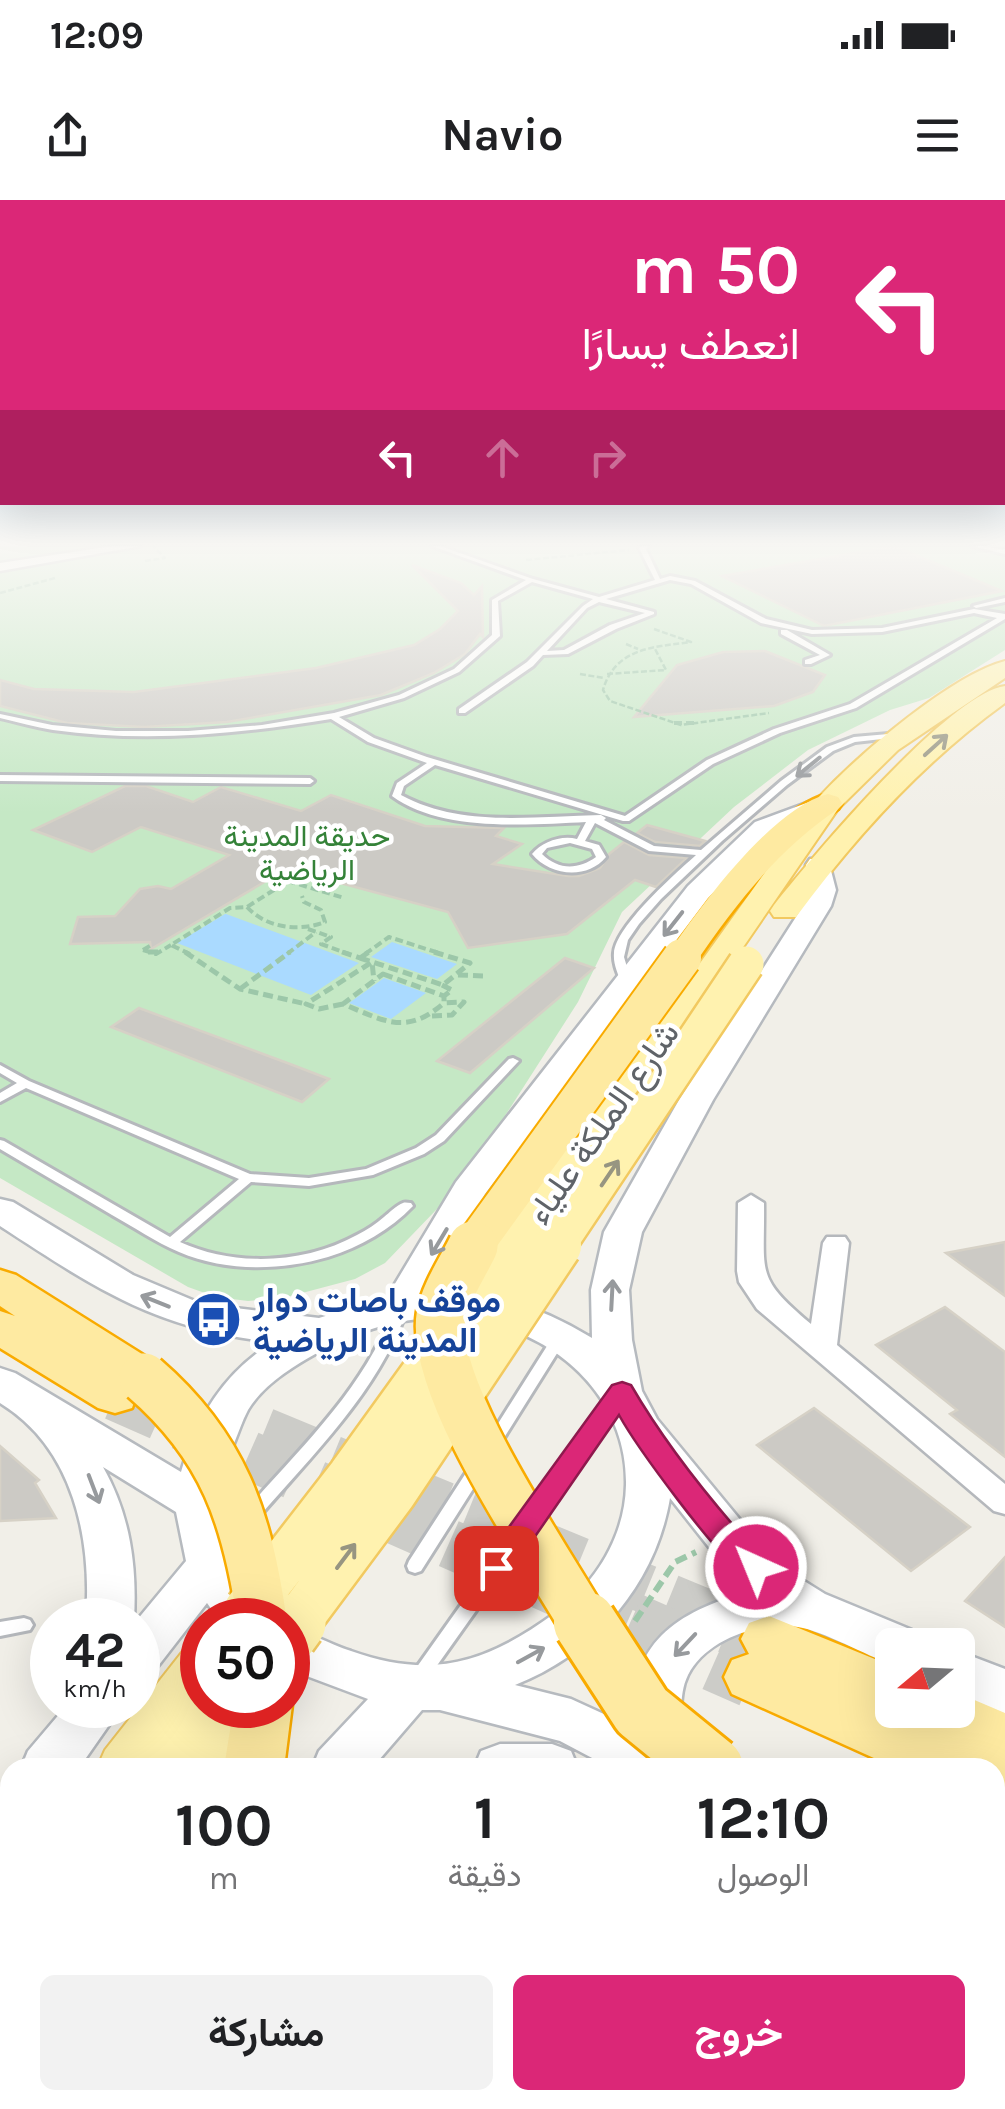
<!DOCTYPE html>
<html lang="ar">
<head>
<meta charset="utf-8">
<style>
  body { margin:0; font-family:Karla,Vazirmatn,sans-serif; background:#f2f2f2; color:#202124; direction:rtl; height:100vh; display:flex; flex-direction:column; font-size:38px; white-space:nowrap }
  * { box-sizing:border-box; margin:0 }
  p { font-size:32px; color:#757577 }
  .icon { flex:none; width:55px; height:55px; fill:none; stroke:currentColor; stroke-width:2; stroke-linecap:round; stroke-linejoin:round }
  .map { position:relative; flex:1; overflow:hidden; direction:ltr }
  .sheet { position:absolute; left:0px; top:1558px; width:1005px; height:352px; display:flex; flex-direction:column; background:#fff; border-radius:30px 30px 0 0; box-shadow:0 10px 40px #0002; direction:rtl }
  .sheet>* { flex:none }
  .guide { position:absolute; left:0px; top:0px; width:1005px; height:305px; box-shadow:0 10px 40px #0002; direction:rtl; background:#db2777; color:#fff; overflow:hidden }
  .needle { width:65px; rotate:251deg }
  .controls { position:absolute; left:875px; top:1428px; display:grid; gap:20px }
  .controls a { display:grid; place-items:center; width:100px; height:100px; border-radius:15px; background:#fff; box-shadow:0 10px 40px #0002; font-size:50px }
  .speed { position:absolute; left:30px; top:1398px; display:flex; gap:20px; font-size:50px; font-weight:700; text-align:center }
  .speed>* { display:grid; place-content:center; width:130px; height:130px; border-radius:50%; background:#fff; box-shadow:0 10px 40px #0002; line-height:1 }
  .speed small { font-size:25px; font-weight:400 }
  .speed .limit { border:15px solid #d22; background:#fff; color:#111 }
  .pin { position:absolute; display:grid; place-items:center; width:85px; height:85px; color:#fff; margin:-42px; border-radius:20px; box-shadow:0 5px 15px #0006 }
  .me { position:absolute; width:110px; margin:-55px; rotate:316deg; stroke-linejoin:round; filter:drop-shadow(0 0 8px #0008) }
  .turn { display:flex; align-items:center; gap:35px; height:210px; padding:0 40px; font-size:45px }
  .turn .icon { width:130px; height:130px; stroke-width:2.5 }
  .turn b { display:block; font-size:70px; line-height:85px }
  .lanes { display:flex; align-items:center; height:95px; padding:0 40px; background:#0003; justify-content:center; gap:50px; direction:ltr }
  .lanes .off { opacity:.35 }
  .eta { display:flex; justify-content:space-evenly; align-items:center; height:170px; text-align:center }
  .eta b { font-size:60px; font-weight:700; line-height:70px }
  .button { display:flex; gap:20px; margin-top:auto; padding:20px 40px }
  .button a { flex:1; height:115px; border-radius:15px; background:#db2777; color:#fff; font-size:40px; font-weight:700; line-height:115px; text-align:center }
  .button a+a { background:#f2f2f2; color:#202124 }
  .status { display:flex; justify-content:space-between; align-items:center; height:70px; padding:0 50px; background:#fff; direction:ltr }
  .status svg { height:28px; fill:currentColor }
  header { display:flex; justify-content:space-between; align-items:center; height:130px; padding:0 40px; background:#fff; font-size:45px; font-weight:700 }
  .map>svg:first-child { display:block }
  .green { fill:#c5e8c5 }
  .water { fill:#aadaff }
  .building { fill:#cccac5; stroke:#d6d1c6; stroke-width:2.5 }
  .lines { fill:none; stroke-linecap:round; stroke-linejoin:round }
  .trunk-tunnel-far1 { stroke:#ccccc8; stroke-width:49; stroke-dasharray:49 24; stroke-linecap:butt }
  .trunk-tunnel { stroke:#ccccc8; stroke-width:62; stroke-dasharray:62 31; stroke-linecap:butt }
  .service-casing { stroke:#b5b8bc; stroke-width:6 }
  .minor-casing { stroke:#b5b8bc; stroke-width:5 }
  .secondary-casing { stroke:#b6babf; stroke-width:5 }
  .primary-casing { stroke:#f2c960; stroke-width:4 }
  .trunk-casing { stroke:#f9ab00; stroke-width:5 }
  .path-far3 { stroke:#9cc7a9; stroke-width:2.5; stroke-dasharray:6 2.5; stroke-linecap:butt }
  .path-far2 { stroke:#9cc7a9; stroke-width:4; stroke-dasharray:8 4; stroke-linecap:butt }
  .path-far1 { stroke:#9cc7a9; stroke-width:5; stroke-dasharray:10 5; stroke-linecap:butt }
  .path { stroke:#9cc7a9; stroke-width:6; stroke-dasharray:12 6; stroke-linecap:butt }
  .service { fill:#fff; fill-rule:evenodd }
  .minor { fill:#fff; fill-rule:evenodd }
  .secondary { fill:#fff; fill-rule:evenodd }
  .primary { fill:#fff2af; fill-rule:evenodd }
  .trunk { fill:#feeaa1; fill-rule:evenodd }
  .primary-bridge-far2-casing { stroke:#f2c960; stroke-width:40; stroke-linecap:butt }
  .primary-bridge-far1-casing { stroke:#f2c960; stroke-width:51; stroke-linecap:butt }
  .primary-bridge-casing { stroke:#f2c960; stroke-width:64; stroke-linecap:butt }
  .trunk-bridge-far2-casing { stroke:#f9ab00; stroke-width:42; stroke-linecap:butt }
  .trunk-bridge-far1-casing { stroke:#f9ab00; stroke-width:54; stroke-linecap:butt }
  .trunk-bridge-casing { stroke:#f9ab00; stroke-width:68; stroke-linecap:butt }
  .primary-bridge-far2 { stroke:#fff2af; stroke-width:35 }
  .primary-bridge-far1 { stroke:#fff2af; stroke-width:46 }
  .primary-bridge { stroke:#fff2af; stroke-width:59 }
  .trunk-bridge-far2 { stroke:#feeaa1; stroke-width:38 }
  .trunk-bridge-far1 { stroke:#feeaa1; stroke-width:49 }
  .trunk-bridge { stroke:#feeaa1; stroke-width:62 }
  .oneway { stroke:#979581 }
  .oneway2 { stroke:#979a9d }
  .route { fill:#db2777; stroke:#8e194d; stroke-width:2.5 }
  .labels { text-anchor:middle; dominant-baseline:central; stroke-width:9; stroke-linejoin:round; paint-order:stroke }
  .far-park-label { font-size:30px; fill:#348238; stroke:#fff }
  .street-label { font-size:35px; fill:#5f6368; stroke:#fff }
  .transit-label { font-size:35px; font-weight:bold; fill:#164399; stroke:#fff; text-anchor:start }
</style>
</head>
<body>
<div class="status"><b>12:09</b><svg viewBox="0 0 49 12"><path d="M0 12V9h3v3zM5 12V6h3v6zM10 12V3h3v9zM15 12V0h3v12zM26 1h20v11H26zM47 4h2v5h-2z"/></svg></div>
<header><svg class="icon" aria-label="menu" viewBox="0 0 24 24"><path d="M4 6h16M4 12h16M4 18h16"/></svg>Navio<svg class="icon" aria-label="share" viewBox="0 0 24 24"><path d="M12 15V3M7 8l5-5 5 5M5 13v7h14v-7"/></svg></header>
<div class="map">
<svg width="1005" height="1909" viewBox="0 0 1005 1909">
  <rect width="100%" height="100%" fill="#f1efe8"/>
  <path class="green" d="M0 346H1005V450L929 498 890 510 808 550 734 607 622 712 578 802 462 983 385 1063 355 1079 287 1097 248 1101 216 1097 188 1087 0 978Z"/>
  <path class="water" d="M225 714H226L359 763 311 795 177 743Z
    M392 742 457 764 437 779 371 757Z
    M384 778 426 793 391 819 349 803Z"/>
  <path class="building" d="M894 346 1002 391 824 426 722 376Z
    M412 365 461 383 474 395 482 386 483 437 480 434 465 454 434 473 381 495 227 522 144 527 67 523 0 506V480L34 489 134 492 316 468 414 445 440 429 458 411Z
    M765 451 825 475 813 492 774 506 634 517 677 465 723 452Z
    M125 586H146L193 602 221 587 301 611 331 595 425 626 504 628 496 636 522 644 493 664 568 676H579L600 668 609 654 624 642 649 655 687 658 656 687 635 680 567 734 468 748 448 712 333 681 326 685 283 671 151 749 150 742 70 744 78 717 115 716 140 689 158 686 171 689 229 655 141 627 92 652 33 630Z
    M647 625 705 641 700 646 655 642 637 633Z
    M565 758 594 768 470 873 437 861Z
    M139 808 290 864 329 879 302 902 111 827Z
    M1005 1042V1096L946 1053Z
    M945 1107 1005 1152V1257L950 1214 957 1210 876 1145Z
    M814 1208 970 1327 911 1371 757 1245Z
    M0 1246 39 1280 35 1283 56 1318 0 1321Z
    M1005 1357V1427L965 1401Z"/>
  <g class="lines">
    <path class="trunk-tunnel-far1" d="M115 1196 635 1426
      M264 1232 736 1426"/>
    <path class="trunk-tunnel" d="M630 1423 752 1477
      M730 1423 747 1430"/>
    <defs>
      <path id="service" d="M432 346H440L533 379 599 397 655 380 639 348 642 346H649L646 349 660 379 670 376 695 381 766 419 812 430 882 428 974 409 1005 414V419L856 508 780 533 713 564 629 621H623L435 565 404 586 401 595C462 628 534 616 601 615L606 618 604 620 654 646 701 650 781 581 827 547 854 537 900 533V537L855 542 833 551 787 585 722 641 661 699 639 724 628 740 624 757 632 784 627 787 622 784C618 774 613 764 614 753 616 726 675 674 696 655L649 651 595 623 585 641 599 645 606 657C587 680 550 676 532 654 542 642 561 635 577 639L586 622C528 625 440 632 392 596L397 583 427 563 368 542 331 519C239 534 146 543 53 530 35 527 18 522 0 518V514L52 525 116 531H188L262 525 334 513 399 495 454 469 492 435V400L526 380ZM670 380 691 384 761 423 812 434 882 432 974 413 997 418 850 504 774 529 707 560 625 616 427 557 374 538 339 517 404 498 459 472 500 436 498 401 532 382 593 399 583 406 527 462 459 509V513H465L533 466 543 455 568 454 616 429 654 414V412L606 399ZM599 402 645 413 610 425 564 450 547 451 587 408ZM570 643 592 649 596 657C578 670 558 670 542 654L547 648Z
        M972 346H982L1005 350V354Z
        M1005 398V402L976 408 973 406Z
        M781 430H787L830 455 811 464H805V460L820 455 781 434Z
        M0 575 310 578 314 581 310 584 0 581Z
        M513 858 519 861 517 863 444 941 424 954 373 975 309 986 251 982 180 1042C235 1067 304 1064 357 1035 367 1030 376 1024 384 1017 389 1013 397 1005 403 1003 405 1002 408 1003 411 1003L413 1006C390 1030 360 1047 328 1057 280 1071 226 1072 179 1052 155 1042 134 1027 112 1015 75 993 37 971 0 949V940L4 941 170 1037 239 979 26 888 0 902V893L17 883 0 873V865L29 881 250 974 309 978 366 969 416 948 436 935 509 859Z
        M400 1105 405 1107 407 1110C377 1193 314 1253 258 1318L252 1320 246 1318 244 1314 246 1310C301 1247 364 1189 393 1110L395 1107Z
        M559 1134 564 1135 566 1139 497 1249 492 1251 487 1249 484 1245 487 1241 554 1135Z
        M616 1194 621 1195 623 1199 621 1203 538 1321 532 1323 526 1321 524 1317 526 1313 611 1195Z
        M479 1260 485 1262 487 1266 485 1270 421 1371 415 1373 409 1371 407 1366 409 1361 473 1262Z
        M518 1332 524 1333 526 1338 524 1343 426 1481 420 1484 414 1481 411 1476 414 1471 512 1333Z
        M24 1418 30 1420 33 1425 30 1430 0 1436V1422Z
        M832 1900H854L858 1909H836Z"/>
      <path id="minor" d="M113 346H141L0 371V363Z
        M751 995 764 1003C765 1074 754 1076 811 1124L823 1043 827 1037H845L849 1043 837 1145 1005 1284V1314L994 1311 757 1109 739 1082 737 1071 738 1003Z"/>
      <path id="secondary" d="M828 595 841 603 837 608 773 632 708 698 485 994 429 1092C488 1088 543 1108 592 1138L591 1090 604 1032 679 900 803 706 808 690 806 665 810 659H828L836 690 831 706 713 900 642 1032 629 1090 632 1140 642 1191 657 1219 756 1339 801 1379 825 1394 912 1430 919 1445H892V1465C866 1455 823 1431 798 1427 760 1421 706 1439 688 1475 677 1497 685 1521 674 1543L668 1545 681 1551 688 1568H611L560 1541 440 1510H422L372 1568H312L319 1551 368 1499 288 1469V1426C309 1432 329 1444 351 1451 432 1480 487 1463 555 1413 596 1383 625 1336 626 1285 628 1183 530 1112 432 1118 390 1120 354 1133 317 1153 292 1167 263 1185 248 1210 242 1221 238 1234 233 1246 223 1274 218 1305 224 1335 231 1370 256 1389 271 1420H219L207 1403 155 1470 138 1476 137 1420 186 1361 176 1312 103 1267C130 1315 137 1365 134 1420H86C92 1339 74 1248 0 1203V1168L15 1173 181 1272C197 1216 224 1173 273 1142 157 1130 95 1088 0 1026V999L13 1002 133 1075 202 1104 319 1118 387 1097 456 982 688 686 755 622ZM670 1298 723 1365 750 1391C674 1413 631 1442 630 1526L571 1499 515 1485C596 1453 655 1385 670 1298Z
        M958 1451 1005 1469V1514L958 1494Z
        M67 1505H123L79 1568H21L28 1551Z
        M500 1544H552L571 1551 578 1568H474L481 1551Z
        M10 1588V1647L0 1651V1592Z
        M50 1900H115L111 1909H46Z"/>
      <path id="primary" d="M1005 461V478L898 550 838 609 594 964 581 967 568 964 562 956 819 597C857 556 951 475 1005 461Z
        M1005 486V503C923 562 856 636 796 717H774L770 711 774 705C811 658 950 493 1005 486Z
        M202 1444V1505H261L220 1568H97L105 1550 183 1451Z
        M10 1686V1754L0 1758V1690Z
        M10 1769V1842L0 1846V1774Z"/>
      <path id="trunk" d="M828 594 838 597 842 603 838 609C777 650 735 705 694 765H670L665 758C698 710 770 609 828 594Z
        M0 1070 16 1075 161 1166 168 1178 161 1190 137 1193 132 1208 115 1213 98 1208 0 1148V1111L15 1116 0 1106Z
        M769 1416 892 1466V1510H958V1493L1005 1513V1613L995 1610V1568H896L732 1494 724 1477 732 1460 749 1454 741 1439 749 1423Z
        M288 1496 292 1505 284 1568H224L234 1505H288Z
        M995 1665 1005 1669V1731L995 1727Z
        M10 1870V1900H58L55 1909H0V1874Z"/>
    </defs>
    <use href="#service" class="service-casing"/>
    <use href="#minor" class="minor-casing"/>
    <use href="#secondary" class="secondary-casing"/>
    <use href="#primary" class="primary-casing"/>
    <use href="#trunk" class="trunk-casing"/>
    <path class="path-far3" d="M526 360 629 350
      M145 361 165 358 153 346
      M0 393 55 378
      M654 429 691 442C653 447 615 448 603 490L610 501 681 525 769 513
      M626 444 638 449
      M580 474 604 478
      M607 474 666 470 654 447"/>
    <path class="path-far2" d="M674 523H698
      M247 707C266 728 299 732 325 722L321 710 304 702 302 696
      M308 729 331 737 321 744 349 754
      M143 750 156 754 171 745
      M143 750 153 744
      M190 754 171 745 230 708 247 707 288 681 344 698
      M287 754 316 732
      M365 754 389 737 442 754"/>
    <path class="path-far1" d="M148 752H160
      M185 752 240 789 306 804
      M342 752 360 758
      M360 758 443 785 470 763 434 752
      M360 758 369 752
      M383 774 444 796V803C406 836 385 821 343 804Z
      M458 775 486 776
      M442 785 452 790 444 796
      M240 789 290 752
      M343 804 319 809 306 804 372 762 374 781
      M432 816 452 815 464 802 444 803"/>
    <path class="path" d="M635 1421 675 1362 696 1352"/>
    <use href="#service" class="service"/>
    <use href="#minor" class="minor"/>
    <use href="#secondary" class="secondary"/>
    <use href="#primary" class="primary"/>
    <use href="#trunk" class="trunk"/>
    <defs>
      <path id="primary-bridge-far2" d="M515 1048 581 956
        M556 1048 746 764"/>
      <path id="primary-bridge-far1" d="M248 1409 351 1276 517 1046
        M294 1426 393 1293 558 1046"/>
      <path id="primary-bridge" d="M288 1434 296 1423"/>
      <path id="trunk-bridge-far2" d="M472 1048 682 758"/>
      <path id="trunk-bridge-far1" d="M473 1046C463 1067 445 1093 441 1116 429 1189 547 1358 586 1426
        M144 1178C224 1247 247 1318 262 1420"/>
      <path id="trunk-bridge" d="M585 1423 642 1511 712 1568"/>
    </defs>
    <use href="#primary-bridge-far2" class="primary-bridge-far2-casing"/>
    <use href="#primary-bridge-far1" class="primary-bridge-far1-casing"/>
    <use href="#primary-bridge" class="primary-bridge-casing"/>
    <use href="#trunk-bridge-far2" class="trunk-bridge-far2-casing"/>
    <use href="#trunk-bridge-far1" class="trunk-bridge-far1-casing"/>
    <use href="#trunk-bridge" class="trunk-bridge-casing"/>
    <use href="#primary-bridge-far2" class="primary-bridge-far2"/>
    <use href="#primary-bridge-far1" class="primary-bridge-far1"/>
    <use href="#primary-bridge" class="primary-bridge"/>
    <use href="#trunk-bridge-far2" class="trunk-bridge-far2"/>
    <use href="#trunk-bridge-far1" class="trunk-bridge-far1"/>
    <use href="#trunk-bridge" class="trunk-bridge"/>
  </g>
  <defs><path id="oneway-shaft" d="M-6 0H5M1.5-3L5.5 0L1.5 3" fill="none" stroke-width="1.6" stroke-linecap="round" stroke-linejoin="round" transform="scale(2.5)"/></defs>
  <g class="oneway">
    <use href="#oneway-shaft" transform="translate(936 545) rotate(-42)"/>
    <use href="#oneway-shaft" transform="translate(610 973) rotate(-56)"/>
    <use href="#oneway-shaft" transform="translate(346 1356) rotate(-53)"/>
  </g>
  <g class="oneway2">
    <use href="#oneway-shaft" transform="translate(808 567) rotate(141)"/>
    <use href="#oneway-shaft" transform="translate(673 724) rotate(128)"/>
    <use href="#oneway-shaft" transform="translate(439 1042) rotate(121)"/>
    <use href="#oneway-shaft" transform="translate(612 1095) rotate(-87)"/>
    <use href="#oneway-shaft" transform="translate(155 1101) rotate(-158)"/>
    <use href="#oneway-shaft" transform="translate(94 1289) rotate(69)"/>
    <use href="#oneway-shaft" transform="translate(685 1445) rotate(133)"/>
    <use href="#oneway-shaft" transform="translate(531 1455) rotate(-29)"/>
  </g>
  <linearGradient id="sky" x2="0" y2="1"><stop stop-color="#8fc3f1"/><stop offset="0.56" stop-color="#f9f8f5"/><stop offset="1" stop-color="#f9f8f5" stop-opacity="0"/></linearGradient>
  <rect width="1005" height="613" fill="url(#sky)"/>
  <path class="route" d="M622 1182 631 1185C660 1235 696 1282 734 1326 746 1340 763 1350 771 1367L767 1375C759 1378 752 1380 745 1375 717 1357 636 1246 619 1215L507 1377 496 1381 485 1377 481 1368 485 1360 612 1185Z"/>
  <defs>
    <symbol id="bus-disc" viewBox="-11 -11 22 22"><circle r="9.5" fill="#1a4fb4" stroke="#fff"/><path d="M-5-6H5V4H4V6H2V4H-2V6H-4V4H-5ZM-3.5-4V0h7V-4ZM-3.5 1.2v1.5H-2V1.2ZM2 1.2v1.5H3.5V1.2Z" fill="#fff"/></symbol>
  </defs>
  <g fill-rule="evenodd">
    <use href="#bus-disc" x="182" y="1088" width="63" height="63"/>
  </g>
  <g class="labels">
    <g class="far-park-label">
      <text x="307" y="636">حديقة المدينة<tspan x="307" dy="34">الرياضية</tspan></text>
    </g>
    <g class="street-label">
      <text transform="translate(603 923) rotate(-55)">شارع الملكة علياء</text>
    </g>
    <g class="transit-label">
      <text x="253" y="1100">موقف باصات دوار<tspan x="253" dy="40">المدينة الرياضية</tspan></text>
    </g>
  </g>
</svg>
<div class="controls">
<a><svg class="needle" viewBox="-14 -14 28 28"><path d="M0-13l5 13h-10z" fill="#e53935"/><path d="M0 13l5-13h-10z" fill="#757577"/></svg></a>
</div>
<div class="speed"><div>42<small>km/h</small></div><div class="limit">50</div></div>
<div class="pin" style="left:496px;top:1368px;background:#d93025"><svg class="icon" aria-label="arrive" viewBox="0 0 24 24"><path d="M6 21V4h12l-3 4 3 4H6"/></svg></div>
<svg class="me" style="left:756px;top:1367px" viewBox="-20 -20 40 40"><circle r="17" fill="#db2777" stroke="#fff" stroke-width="3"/><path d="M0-11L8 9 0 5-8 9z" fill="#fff"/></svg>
<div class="guide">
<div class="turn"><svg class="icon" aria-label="left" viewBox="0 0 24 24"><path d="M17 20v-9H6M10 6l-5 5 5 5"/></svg><div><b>50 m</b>انعطف يسارًا</div></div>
<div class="lanes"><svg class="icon" aria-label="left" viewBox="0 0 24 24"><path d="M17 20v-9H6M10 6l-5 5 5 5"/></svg><svg class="icon off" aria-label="ahead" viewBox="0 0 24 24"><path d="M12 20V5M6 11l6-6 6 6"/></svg><svg class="icon off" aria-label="right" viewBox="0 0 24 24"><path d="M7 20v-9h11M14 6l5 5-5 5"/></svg></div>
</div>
<section class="sheet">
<div class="eta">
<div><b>12:10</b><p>الوصول</p></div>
<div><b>1</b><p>دقيقة</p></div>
<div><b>100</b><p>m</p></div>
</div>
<div class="button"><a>خروج</a><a>مشاركة</a></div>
</section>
</div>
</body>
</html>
